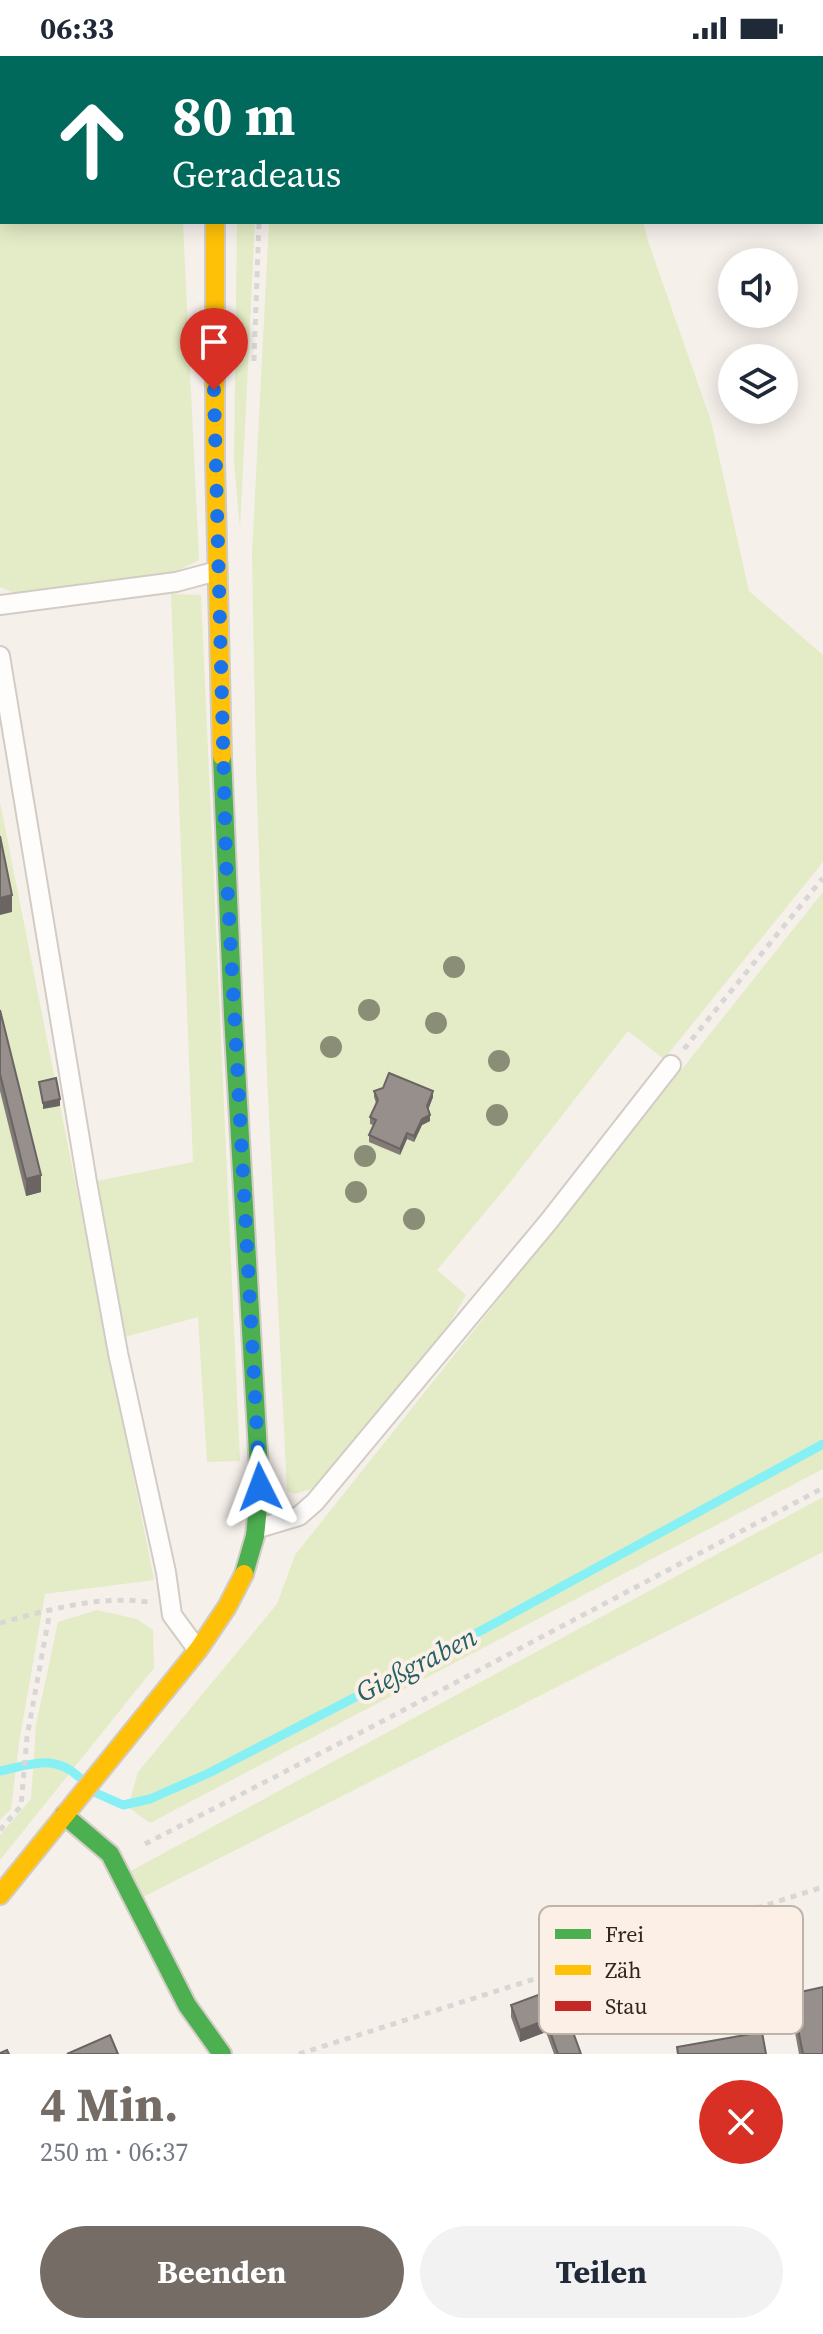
<!DOCTYPE html>
<html lang="de">
<head>
<meta charset="utf-8">
<style>
  body { margin:0; font-family:"Source Serif 4",serif; background:#f2f2f3; color:#1f2937; height:100vh; display:flex; flex-direction:column; font-size:30px; white-space:nowrap }
  * { box-sizing:border-box; margin:0 }
  p { font-size:26px; color:#747a83 }
  .icon { flex:none; width:44px; height:44px; fill:none; stroke:currentColor; stroke-width:2; stroke-linecap:round; stroke-linejoin:round }
  .map { position:relative; height:1998px; overflow:hidden }
  .drawer { display:flex; flex-direction:column; background:#fff; flex:1 }
  .drawer>* { flex:none }
  .hud { position:absolute; left:0px; top:0px; width:824px; height:168px; box-shadow:0 4px 20px #0003; background:#00695c; color:#fff; overflow:hidden }
  .tools { position:absolute; left:718px; top:192px; display:grid; gap:16px }
  .tools a { display:grid; place-items:center; width:80px; height:80px; border-radius:50%; background:#fff; box-shadow:0 4px 20px #0003; font-size:40px }
  .pin { position:absolute; display:grid; place-items:center; width:68px; height:68px; color:#fff; margin:-82px -34px; border-radius:50% 50% 50% 0; rotate:-45deg; box-shadow:0 0 8px #0007 }
  .pin .icon { rotate:45deg }
  .me { position:absolute; width:88px; margin:-44px; rotate:357deg; stroke-linejoin:round; filter:drop-shadow(0 0 6px #0008) }
  .turn { display:flex; align-items:center; gap:28px; height:168px; padding:0 40px; font-size:36px }
  .turn .icon { width:104px; height:104px; stroke-width:2.5 }
  .turn b { display:block; font-size:56px; line-height:68px }
  .round { display:grid; place-items:center; flex:none; width:84px; height:84px; border-radius:42px; background:#f2f2f3 }
  .summary { display:flex; align-items:center; justify-content:space-between; height:136px; padding:0 40px }
  h1 { font-size:48px; font-weight:700; line-height:60px; color:#756d65 }
  .button { display:flex; gap:16px; margin-top:auto; padding:16px 40px }
  .button a { flex:1; height:92px; border-radius:48px; background:#756d65; color:#fff; font-size:32px; font-weight:700; line-height:92px; text-align:center }
  .button a+a { background:#f2f2f3; color:#1f2937 }
  .status { display:flex; justify-content:space-between; align-items:center; height:56px; padding:0 40px; background:#fff; direction:ltr }
  .status svg { height:22px; fill:currentColor }
  .map>svg:first-child { display:block }
  .green { fill:#e3ecc6 }
  .lines { fill:none; stroke-linecap:round; stroke-linejoin:round }
  .stream { stroke:#87f0f5; stroke-width:9 }
  .lane-casing { stroke:#d3ccc5; stroke-width:22 }
  .fast-casing { stroke:#d3ccc5; stroke-width:22 }
  .slow-casing { stroke:#d3ccc5; stroke-width:22 }
  .jam-casing { stroke:#d3ccc5; stroke-width:22 }
  .path { stroke:#d9d7d6; stroke-width:5; stroke-dasharray:6 6; stroke-linecap:butt }
  .lane { stroke:#fefdfc; stroke-width:18 }
  .fast { stroke:#4caf50; stroke-width:18 }
  .slow { stroke:#ffc107; stroke-width:18 }
  .jam { stroke:#c62828; stroke-width:18 }
  .tree { fill:#8b8e76 }
  .wall { fill:#827b78 }
  .shaded-wall { fill:#6a6462 }
  .building { fill:#978f8c; stroke:#6a6462; stroke-width:2 }
  .route { stroke:#1a73e8; stroke-width:14; stroke-dasharray:0 25.2 }
  .labels { text-anchor:middle; dominant-baseline:central; stroke-width:8; stroke-linejoin:round; paint-order:stroke }
  .water-label { font-size:28px; font-style:italic; fill:#246266; stroke:#fbefe6 }
  .key { fill:#fbefe6; stroke:#beb3aa; stroke-width:2 }
  .key-label { font-size:22px; fill:#30261d }
</style>
</head>
<body>
<div class="status"><b>06:33</b><svg viewBox="0 0 49 12"><path d="M0 12V9h3v3zM5 12V6h3v6zM10 12V3h3v9zM15 12V0h3v12zM26 1h20v11H26zM47 4h2v5h-2z"/></svg></div>
<div class="map">
<svg width="823" height="1998" viewBox="0 0 823 1998">
  <rect width="100%" height="100%" fill="#f6f0eb"/>
  <path class="green" d="M2 9V166H183L199 504 173 517 15 537 0 531V10Z
    M237 166H255L240 473 234 404Z
    M269 166H643L648 185 711 365 749 535 823 599V806L664 1003 628 975 507 1130 437 1214 466 1239 450 1267 317 1431 295 1438 287 1435 267 1020 256 716 252 498Z
    M171 538 201 539 240 1405 207 1406 198 1261 125 1281 97 1125 193 1106Z
    M0 746 154 1524 45 1538 19 1687 11 1753 0 1764Z
    M823 836V1413L150 1767 128 1751 138 1716 277 1548 295 1499Z
    M823 1441V1496L139 1843 127 1817Z
    M97 1554 137 1563 153 1574 154 1612 0 1804V1779L31 1743 36 1669 58 1566Z"/>
  <g class="lines">
    <path class="stream" d="M0 1715C31 1709 53 1697 79 1721
      M96 1737 123 1749 150 1743 209 1717 429 1603 823 1388"/>
    <defs>
      <path id="lane" d="M0 549 176 526 217 515
        M0 600 87 1126 118 1297 166 1516 172 1559 197 1593
        M256 1473 299 1460 315 1446 549 1165 671 1009"/>
      <path id="fast" d="M222 700 233 959 260 1431 255 1480 244 1518
        M64 1759 110 1798 187 1949 222 1998"/>
      <path id="slow" d="M215 166V404L222 700
        M0 1839 198 1594 227 1551 244 1518"/>
      <path id="jam" d="M216 0V2"/>
    </defs>
    <use href="#lane" class="lane-casing"/>
    <use href="#fast" class="fast-casing"/>
    <use href="#slow" class="slow-casing"/>
    <use href="#jam" class="jam-casing"/>
    <path class="path" d="M269 2 270 0
      M254 305 259 166
      M684 993 823 822
      M0 1567C48 1554 99 1539 148 1546
      M0 1774 21 1750 27 1681 50 1555
      M145 1788 379 1667 823 1432
      M299 1998 823 1831"/>
    <use href="#lane" class="lane"/>
    <use href="#fast" class="fast"/>
    <use href="#slow" class="slow"/>
    <use href="#jam" class="jam"/>
  </g>
  <g class="tree">
    <circle cx="454" cy="911" r="11"/>
    <circle cx="369" cy="954" r="11"/>
    <circle cx="436" cy="967" r="11"/>
    <circle cx="331" cy="991" r="11"/>
    <circle cx="499" cy="1005" r="11"/>
    <circle cx="497" cy="1059" r="11"/>
    <circle cx="365" cy="1100" r="11"/>
    <circle cx="356" cy="1136" r="11"/>
    <circle cx="414" cy="1163" r="11"/>
  </g>
  <path class="wall" d="M0 954 41 1136 26 1140 0 1035Z
    M374 1035 433 1041 428 1053 430 1065 422 1069 414 1086 407 1083 400 1099 369 1086V1079L373 1069 370 1068V1061L376 1047 374 1041Z
    M709 1896 754 1934V1946L722 1951 718 1926 712 1927 709 1908Z
    M557 1932 581 1998H554L546 1976 520 1986 511 1961V1949Z
    M791 1938 823 1998H799L791 1955Z
    M683 1950 701 1963V1969L685 1971Z"/>
  <path class="shaded-wall" d="M12 839V856L0 859V842Z
    M433 1035V1041L427 1057V1050Z
    M60 1043V1050L43 1053V1047Z
    M430 1059V1065L422 1069 414 1086V1080L422 1063Z
    M407 1077V1083L400 1099V1093Z
    M41 1119V1136L26 1140V1123Z
    M546 1964V1976L520 1986V1974Z"/>
  <path class="building" d="M0 780 12 839 0 842Z
    M0 954 41 1119 26 1123 0 1018Z
    M389 1017 433 1035 427 1050 430 1059 422 1063 414 1080 407 1077 400 1093 369 1079 376 1064 370 1061 378 1044 374 1035 383 1032Z
    M56 1022 60 1043 43 1047 39 1026Z
    M823 1931V1998H803L791 1938Z
    M557 1932 581 1998H558L546 1964 520 1974 511 1949Z
    M762 1976 766 1998H678L677 1991Z
    M110 1979 118 1998H67Z
    M7 1994 9 1998H0V1997Z"/>
  <g class="lines">
    <path class="route" d="M214 334 226 805 260 1431"/>
  </g>
  <g class="labels">
    <g class="water-label">
      <text transform="translate(416 1608) rotate(-27)">Gießgraben</text>
    </g>
  </g>
  <rect x="539" y="1850" width="264" height="128" rx="12" class="key"/>
  <rect x="555" y="1873" width="36" height="10" fill="#4caf50"/>
  <rect x="555" y="1909" width="36" height="10" fill="#ffc107"/>
  <rect x="555" y="1945" width="36" height="10" fill="#c62828"/>
  <g class="key-label">
    <text x="605" y="1886">Frei</text>
    <text x="605" y="1922">Zäh</text>
    <text x="605" y="1958">Stau</text>
  </g>
</svg>
<div class="tools">
<a><svg class="icon" aria-label="sound" viewBox="0 0 24 24"><path d="M4 9h4l5-4v14l-5-4H4zM17 9q2 3 0 6"/></svg></a>
<a><svg class="icon" aria-label="layers" viewBox="0 0 24 24"><path d="M12 4l9 5-9 5-9-5zM3 14l9 5 9-5"/></svg></a>
</div>
<div class="pin" style="left:214px;top:334px;background:#d93025"><svg class="icon" aria-label="arrive" viewBox="0 0 24 24"><path d="M6 21V4h12l-3 4 3 4H6"/></svg></div>
<svg class="me" style="left:260px;top:1431px" viewBox="-20 -20 40 40"><path d="M0-17L14 15 0 8-14 15z" fill="#1a73e8" stroke="#fff" stroke-width="4"/></svg>
<div class="hud">
<div class="turn"><svg class="icon" aria-label="ahead" viewBox="0 0 24 24"><path d="M12 20V5M6 11l6-6 6 6"/></svg><div><b>80 m</b>Geradeaus</div></div>
</div>
</div>
<section class="drawer">
<div class="summary"><div><h1>4 Min.</h1><p>250 m · 06:37</p></div><a class="round" style="background:#d93025;color:#fff"><svg class="icon" aria-label="close" viewBox="0 0 24 24"><path d="M6 6l12 12M18 6L6 18"/></svg></a></div>
<div class="button"><a>Beenden</a><a>Teilen</a></div>
</section>
</body>
</html>
